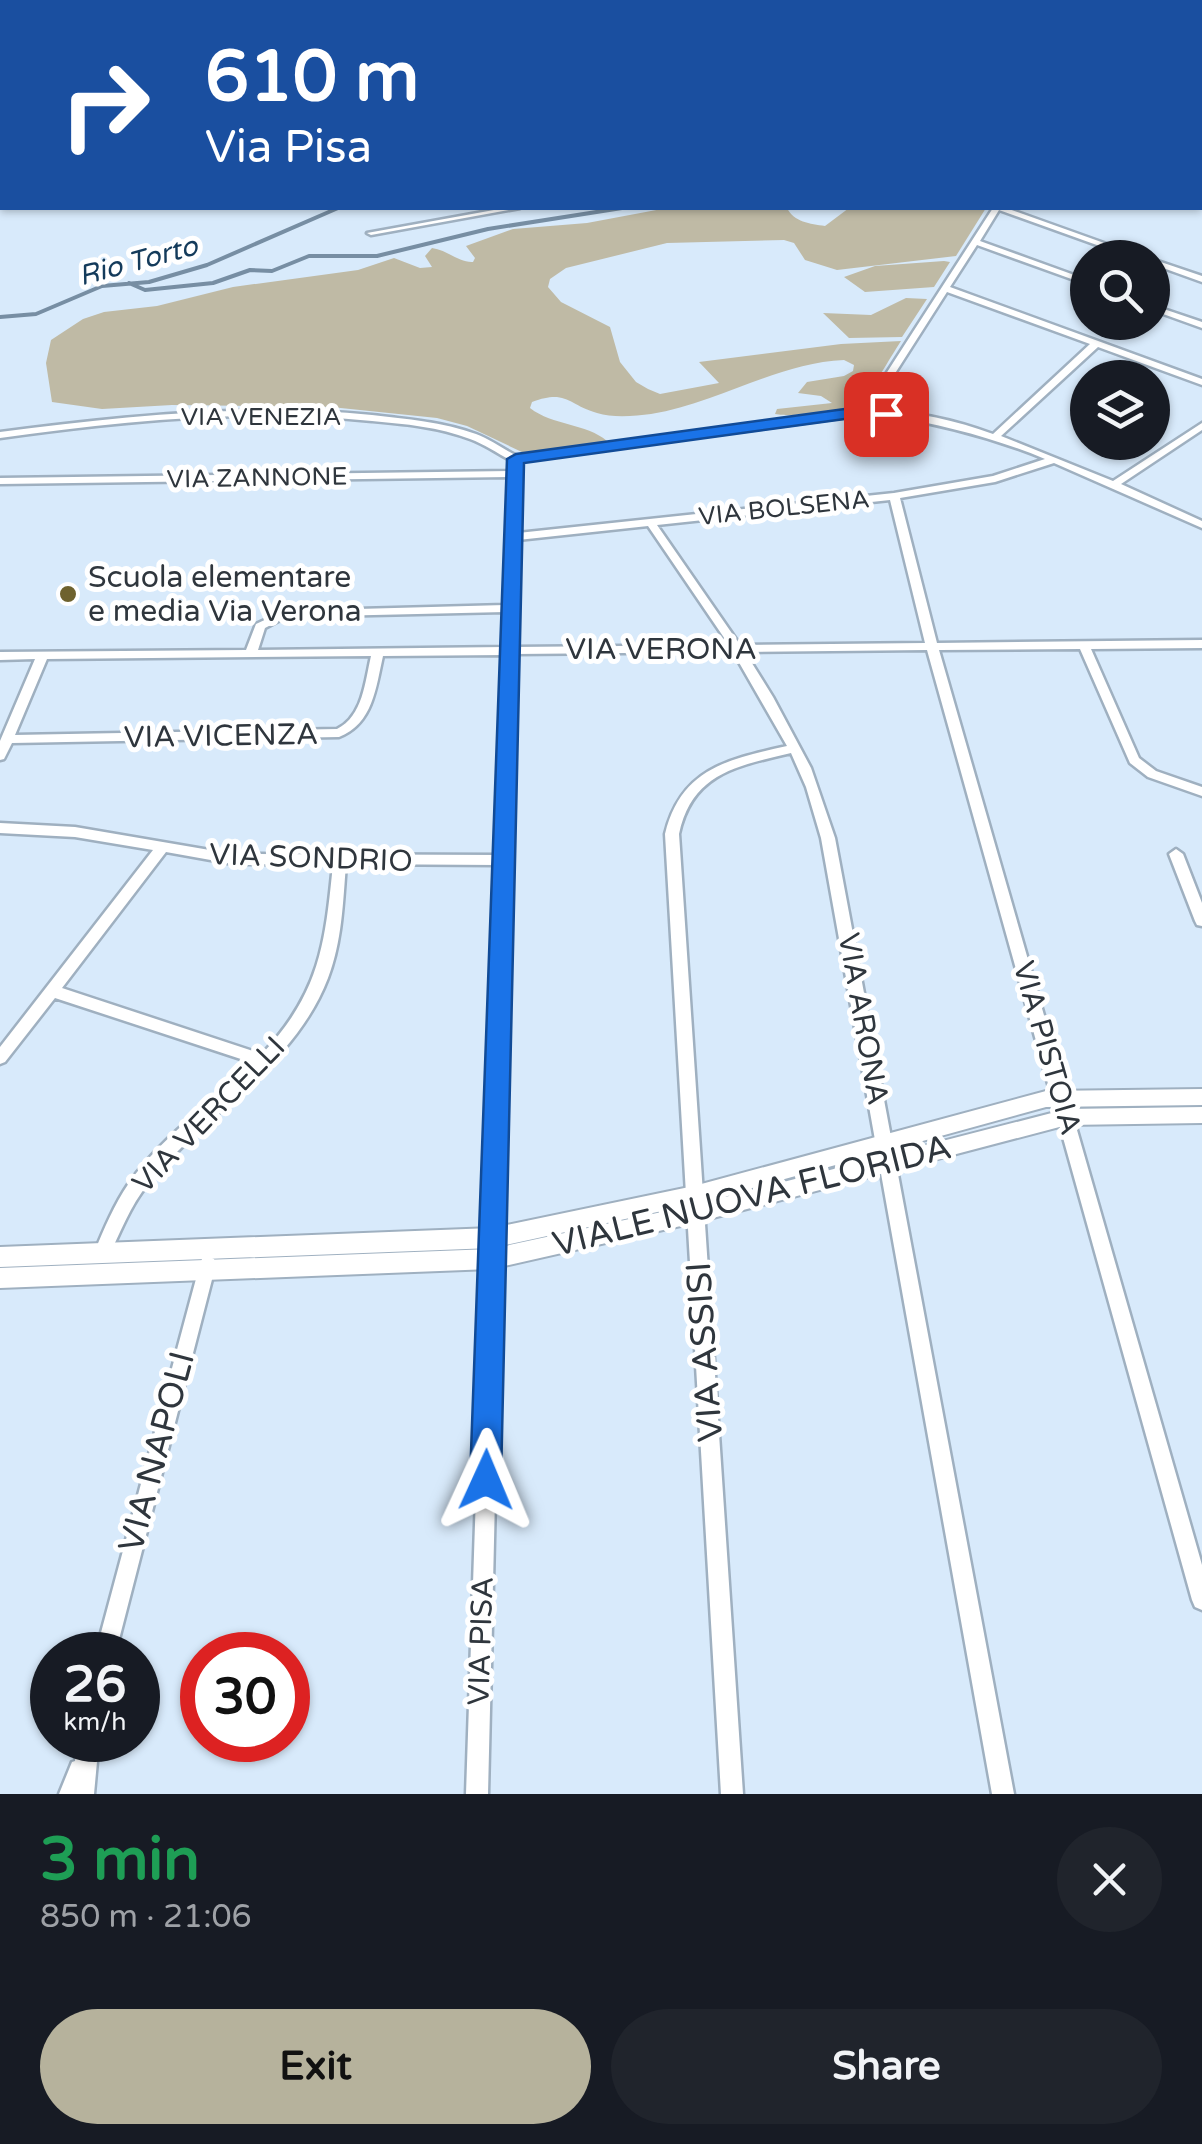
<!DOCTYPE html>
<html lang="en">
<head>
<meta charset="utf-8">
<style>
  body { margin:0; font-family:"Varela Round",sans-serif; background:#20242c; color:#f1f3f6; height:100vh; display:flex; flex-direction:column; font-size:38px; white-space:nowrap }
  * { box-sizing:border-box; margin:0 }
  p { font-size:32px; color:#9ea1a6 }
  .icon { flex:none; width:55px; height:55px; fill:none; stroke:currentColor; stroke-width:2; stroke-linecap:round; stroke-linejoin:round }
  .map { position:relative; height:1794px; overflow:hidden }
  .panel { display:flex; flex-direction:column; background:#171b24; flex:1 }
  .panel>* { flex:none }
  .guide { position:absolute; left:0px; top:0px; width:1202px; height:210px; box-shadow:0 2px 8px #0004; background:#1a4fa0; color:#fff; overflow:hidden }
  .controls { position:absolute; left:1070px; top:240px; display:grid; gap:20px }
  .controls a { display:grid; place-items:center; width:100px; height:100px; border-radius:50%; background:#171b24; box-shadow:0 2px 8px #0004; font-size:50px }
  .speed { position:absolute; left:30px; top:1632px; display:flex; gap:20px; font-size:50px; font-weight:700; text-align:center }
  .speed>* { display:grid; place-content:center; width:130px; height:130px; border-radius:50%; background:#171b24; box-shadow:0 2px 8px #0004; line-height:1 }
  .speed small { font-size:25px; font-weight:400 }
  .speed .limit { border:15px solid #d22; background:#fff; color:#111 }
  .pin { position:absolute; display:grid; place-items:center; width:85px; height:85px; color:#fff; margin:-42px; border-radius:20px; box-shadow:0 5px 15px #0006 }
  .me { position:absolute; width:110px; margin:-55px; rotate:1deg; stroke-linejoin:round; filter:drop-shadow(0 0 8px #0008) }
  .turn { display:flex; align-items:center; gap:35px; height:210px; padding:0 40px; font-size:45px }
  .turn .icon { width:130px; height:130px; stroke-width:2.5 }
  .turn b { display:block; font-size:70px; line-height:85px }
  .round { display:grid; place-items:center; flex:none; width:105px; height:105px; border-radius:52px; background:#20242c }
  .headline { display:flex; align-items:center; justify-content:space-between; height:170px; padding:0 40px }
  h1 { font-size:60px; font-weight:800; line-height:75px; color:#1e9e55 }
  .action { display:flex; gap:20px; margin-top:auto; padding:20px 40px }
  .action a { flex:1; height:115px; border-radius:60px; background:#b6b29c; color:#111; font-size:40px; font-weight:800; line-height:115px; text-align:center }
  .action a+a { background:#20242c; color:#f1f3f6 }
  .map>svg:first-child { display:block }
  .green { fill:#bfbaa5 }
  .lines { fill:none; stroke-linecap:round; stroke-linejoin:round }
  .stream-far1 { stroke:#778ea3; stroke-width:2.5 }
  .stream { stroke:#778ea3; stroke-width:4 }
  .minor-casing { stroke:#9fb0c0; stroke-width:5 }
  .tertiary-casing { stroke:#9fb0c0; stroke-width:4 }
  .minor { fill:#fff; fill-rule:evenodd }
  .tertiary { fill:#fff; fill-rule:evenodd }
  .route { fill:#1a73e8; stroke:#114b97; stroke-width:2.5 }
  .poi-dot { fill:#6e622e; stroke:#fff; stroke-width:4 }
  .labels { text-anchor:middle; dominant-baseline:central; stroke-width:10; stroke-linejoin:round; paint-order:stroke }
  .far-street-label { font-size:25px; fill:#2f363d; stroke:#fff }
  .far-water-label { font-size:28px; font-style:italic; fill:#143b5b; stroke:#fff }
  .poi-label { font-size:30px; fill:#2f363d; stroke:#fff; text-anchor:start }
  .street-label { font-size:30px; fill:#2f363d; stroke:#fff }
  .near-street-label { font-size:35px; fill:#2f363d; stroke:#fff }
</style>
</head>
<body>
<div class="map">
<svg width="1202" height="1794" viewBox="0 0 1202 1794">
  <rect width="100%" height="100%" fill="#d8eafb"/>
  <path class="green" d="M667 208H787C794 222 810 224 825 226L849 208H986L956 256 837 270 805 260 794 243 784 240 667 243 566 268 550 279 548 287 561 302 610 327 620 362 636 382 648 389 660 394 719 383 699 362 841 344 901 341C871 387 867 412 807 414 796 415 787 416 775 414L777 409 832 403 821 396 798 393 807 382 844 376 853 371 854 365 844 360C777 363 718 403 651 414 635 416 613 418 597 413 568 405 567 389 532 402L530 408C553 426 586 423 607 441L524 453 467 426 437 418 331 407 172 405 102 409 52 402 46 363 51 340 83 319 104 312 157 306 233 287 358 270 394 258 420 268 432 267 425 256 432 248C447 250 460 263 473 262L475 258 466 246 513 229 587 223Z
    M944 261 950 262 934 287 865 292 844 277 875 266Z
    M906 298 927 299 902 337 849 338 823 313 871 315Z"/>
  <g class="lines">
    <path class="stream-far1" d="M752 2 757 0"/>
    <path class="stream" d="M129 283 145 290 213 283 250 270 272 271 309 256H377L488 229 622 208
      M0 317 36 314 102 286 149 282 207 265 338 208"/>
    <defs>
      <path id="minor" d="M1202 81V85L1200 86V82Z
        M505 208H520L371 235 367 233Z
        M993 208H1006L1146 258H1133L999 210 980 241 1088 280V285L977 245 950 287 1202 379V385L1098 347 1001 436 1113 481 1202 423V430L1121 484 1202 521V528L1054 463 995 482 900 498 937 643 1202 640V648L1091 649 1139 758 1156 771 1202 787V796L1148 777 1130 763 1080 649 939 650 1202 1565V1610L1195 1607 1192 1600 927 650 745 652 773 697 811 768 835 838 1014 1794H992L821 838 806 787 791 753C737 766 692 773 679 834L743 1794H721L665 834C681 768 729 759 787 746L733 652 515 654 488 1794H466L497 865 346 864C343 902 342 942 328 978 294 1067 205 1113 148 1184 130 1206 120 1233 108 1258L102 1261 96 1258 94 1253C104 1229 114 1205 129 1183 162 1136 212 1103 253 1063L55 998 5 1062 0 1064V1047L153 850 75 837 0 833V823L75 827 233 854 497 855 504 655 383 656C376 687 373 724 339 737L12 743 4 759 0 760V741L35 659 0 660V652L246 650 256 624 284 611 505 605 509 477 0 484V478L510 471V460C497 453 484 444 470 439 439 427 405 424 372 421 249 408 122 421 0 438V432C122 416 249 403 372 415 406 419 443 422 476 434 490 439 503 449 517 456L847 411H862ZM947 292 1090 344 993 434C955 420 912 410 871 411ZM889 416C944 425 994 438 1045 459L993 476 894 493 518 533 520 461 847 417ZM890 500 925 643 740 645 657 525ZM648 526 729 645 515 647 518 540ZM505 612 504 647 258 650 265 628 286 617ZM371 656C365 682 363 716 337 729L15 735 47 659ZM166 852 233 864H333C325 944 320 993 262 1054L62 988Z
        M1152 259 1202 276V282L1152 264Z
        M1152 305 1202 322V328L1152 310Z
        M1176 849 1183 854 1202 903V926L1197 925 1195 921 1169 854Z
        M208 1256 214 1259 216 1264 115 1655H95L200 1264 202 1259Z
        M77 1740H99L94 1794H59L72 1762 75 1761Z"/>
      <path id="tertiary" d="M1202 1089V1105L1046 1107 694 1204 492 1248 0 1267V1247L492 1228 694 1186 1046 1091Z
        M1202 1107V1123L1067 1125 694 1223 491 1269 0 1288V1268L491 1249 694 1205 1067 1109Z"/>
    </defs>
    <use href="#minor" class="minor-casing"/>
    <use href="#tertiary" class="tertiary-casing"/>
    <use href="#minor" class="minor"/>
    <use href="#tertiary" class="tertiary"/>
  </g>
  <path class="route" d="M852 408 886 409 893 414 886 418H852L524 463 501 1480 497 1492 486 1496 474 1492 470 1480 507 459 516 454Z"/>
  <circle class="poi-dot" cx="68" cy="594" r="10"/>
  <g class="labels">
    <g class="far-street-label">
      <text x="261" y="417">VIA VENEZIA</text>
      <text transform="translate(257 478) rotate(-1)">VIA ZANNONE</text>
      <text transform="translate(784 508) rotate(-6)">VIA BOLSENA</text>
    </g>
    <g class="far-water-label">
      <text transform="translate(138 261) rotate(-15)">Rio Torto</text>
    </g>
    <g class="poi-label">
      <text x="88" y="577">Scuola elementare<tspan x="88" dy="34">e media Via Verona</tspan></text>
    </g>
    <g class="street-label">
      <text x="661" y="649">VIA VERONA</text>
      <text transform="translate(221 736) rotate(-1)">VIA VICENZA</text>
      <text transform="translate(311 858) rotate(2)">VIA SONDRIO</text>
      <text transform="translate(863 1019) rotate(80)">VIA ARONA</text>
      <text transform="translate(1047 1048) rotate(74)">VIA PISTOIA</text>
      <text transform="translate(209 1115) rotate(-46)">VIA VERCELLI</text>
      <text transform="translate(481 1641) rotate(-88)">VIA PISA</text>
    </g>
    <g class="near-street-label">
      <text transform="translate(752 1196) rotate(-14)">VIALE NUOVA FLORIDA</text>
      <text transform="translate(705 1352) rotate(-94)">VIA ASSISI</text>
      <text transform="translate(157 1452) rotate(-75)">VIA NAPOLI</text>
    </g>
  </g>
</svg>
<div class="controls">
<a><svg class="icon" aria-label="search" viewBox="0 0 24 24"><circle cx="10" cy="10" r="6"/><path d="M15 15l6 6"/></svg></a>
<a><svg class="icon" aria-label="layers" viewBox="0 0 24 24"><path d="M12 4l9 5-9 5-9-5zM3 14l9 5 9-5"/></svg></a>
</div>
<div class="speed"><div>26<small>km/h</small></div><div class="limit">30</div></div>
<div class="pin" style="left:886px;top:414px;background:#d93025"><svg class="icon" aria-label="arrive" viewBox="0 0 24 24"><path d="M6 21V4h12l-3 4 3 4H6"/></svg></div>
<svg class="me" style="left:486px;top:1480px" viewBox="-20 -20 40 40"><path d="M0-17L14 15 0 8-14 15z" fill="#1a73e8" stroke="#fff" stroke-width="4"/></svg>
<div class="guide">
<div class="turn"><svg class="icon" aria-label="right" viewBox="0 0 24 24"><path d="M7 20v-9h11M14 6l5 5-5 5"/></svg><div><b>610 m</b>Via Pisa</div></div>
</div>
</div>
<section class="panel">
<div class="headline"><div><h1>3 min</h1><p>850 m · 21:06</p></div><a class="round"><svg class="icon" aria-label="close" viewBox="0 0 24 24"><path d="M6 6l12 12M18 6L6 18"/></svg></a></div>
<div class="action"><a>Exit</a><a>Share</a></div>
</section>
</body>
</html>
